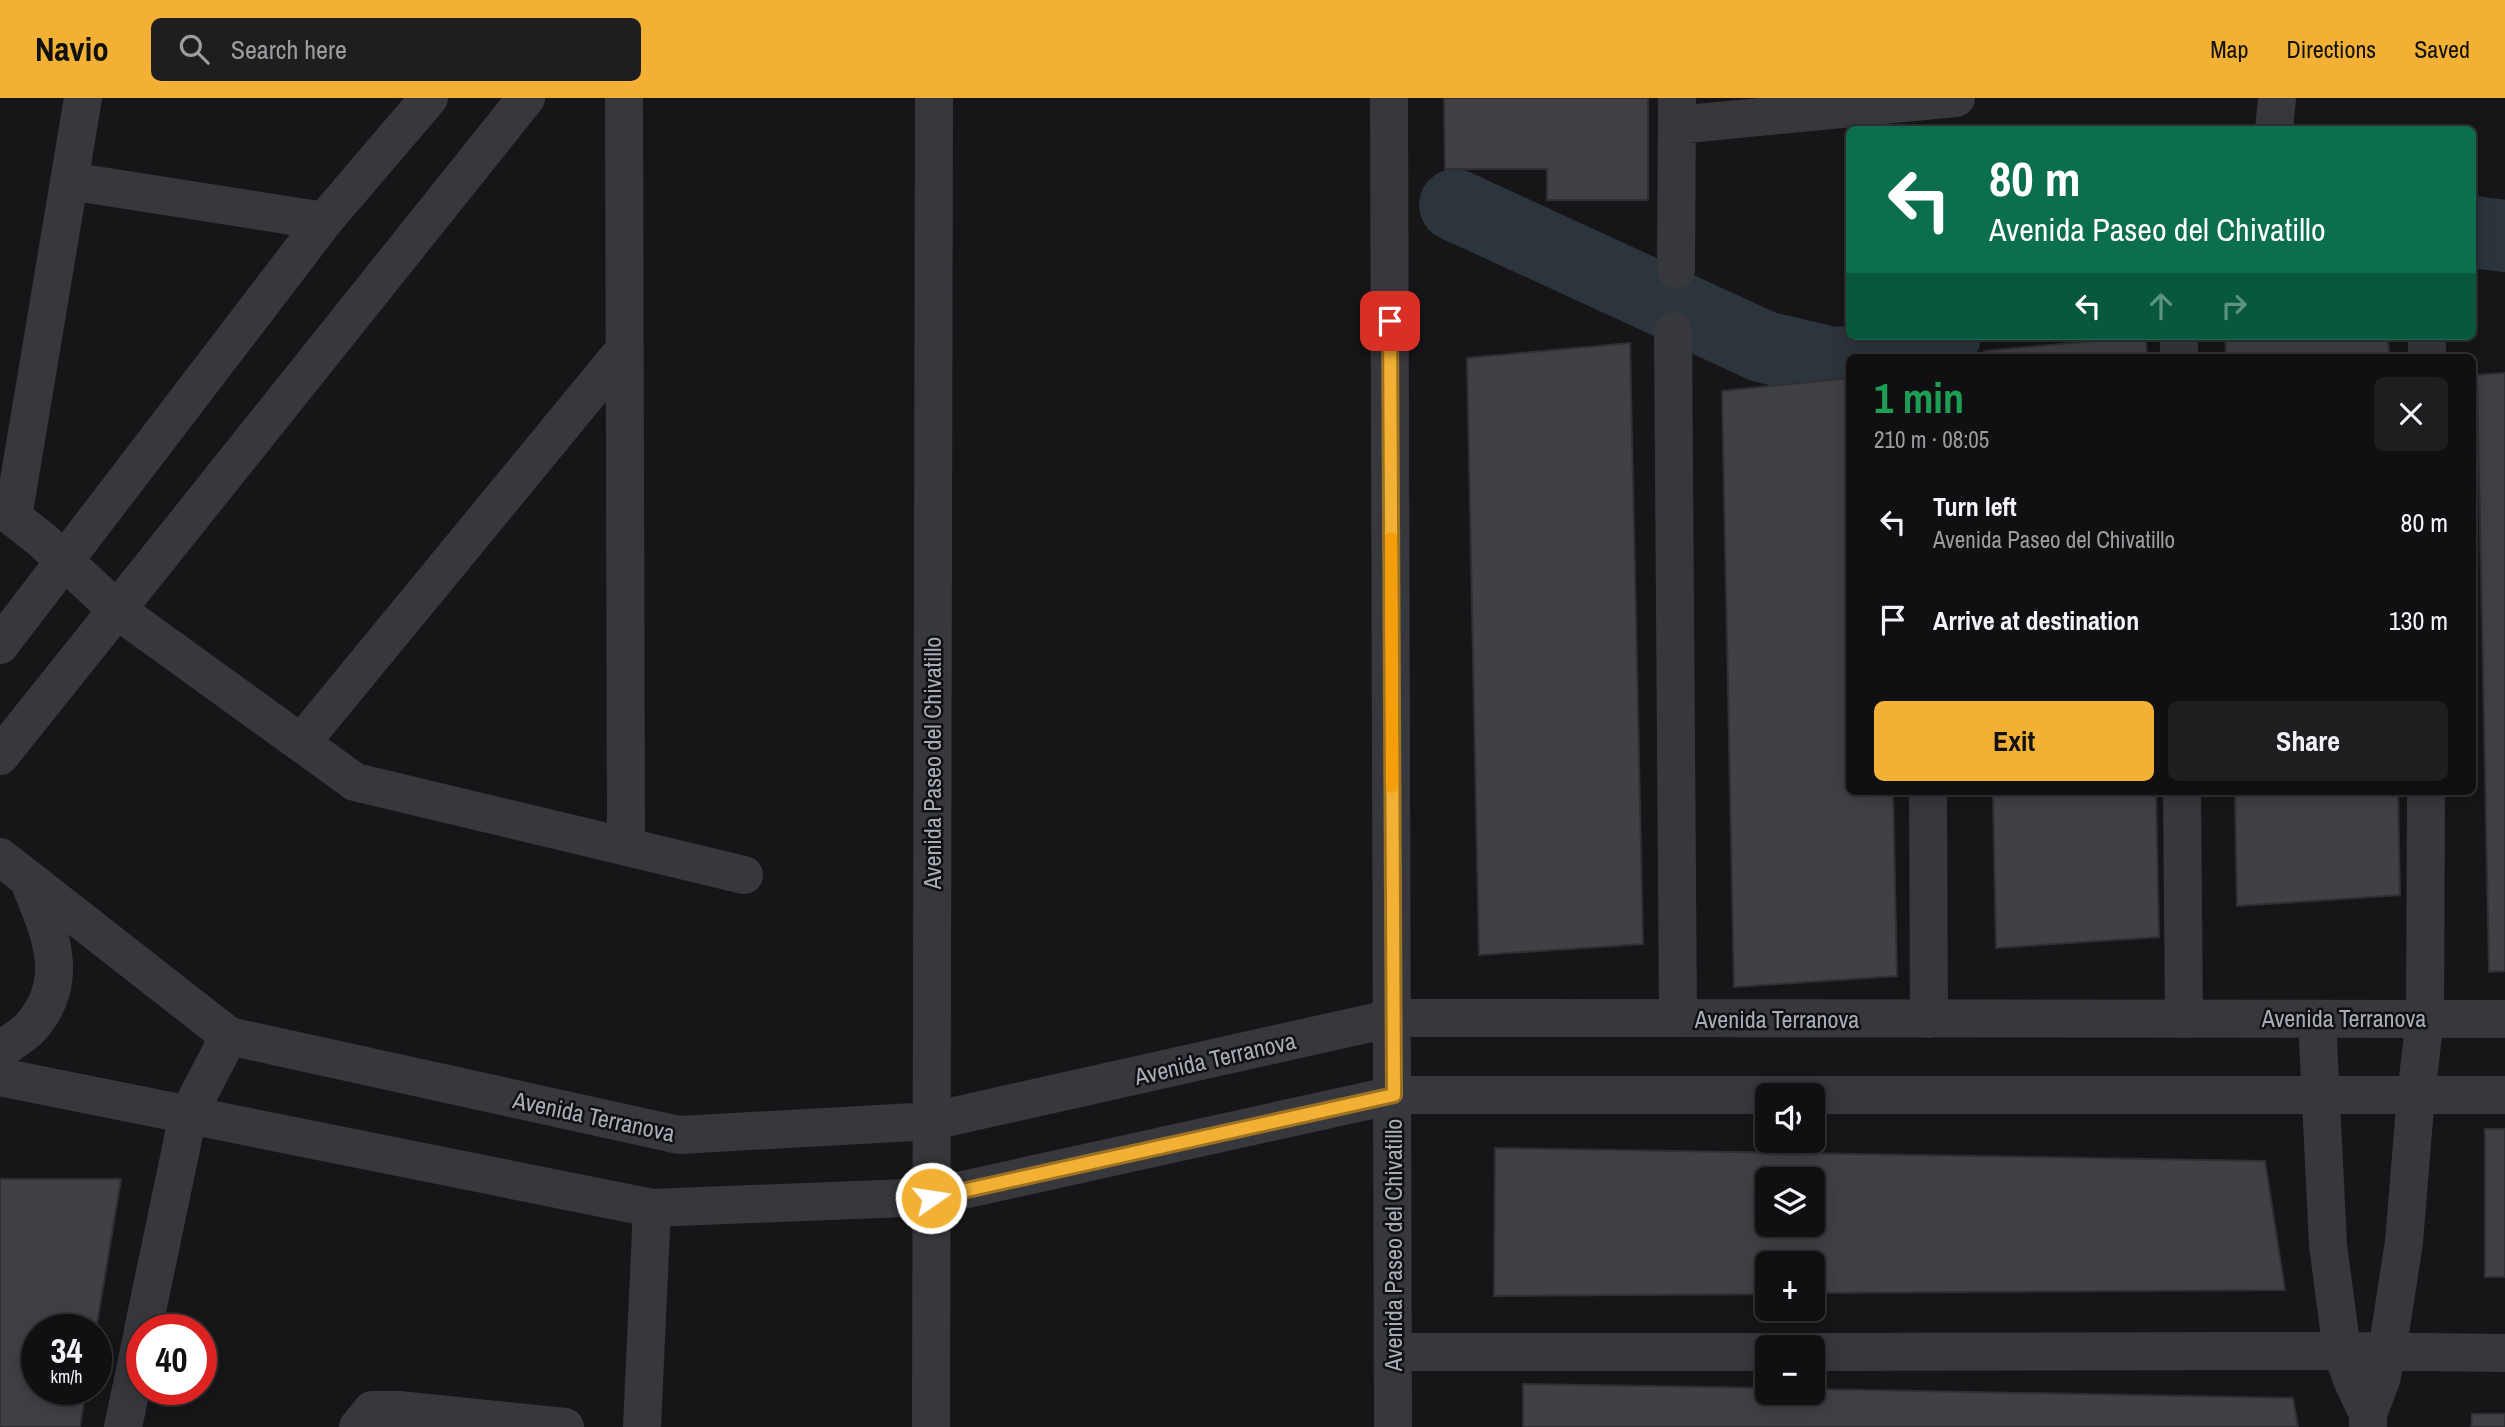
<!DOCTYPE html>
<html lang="en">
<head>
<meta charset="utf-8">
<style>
  body { margin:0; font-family:"Archivo Narrow",sans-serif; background:#1e1e20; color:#f1f3f6; height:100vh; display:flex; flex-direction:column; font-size:26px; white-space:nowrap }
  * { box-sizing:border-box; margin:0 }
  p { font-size:23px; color:#9c9d9f }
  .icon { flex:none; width:38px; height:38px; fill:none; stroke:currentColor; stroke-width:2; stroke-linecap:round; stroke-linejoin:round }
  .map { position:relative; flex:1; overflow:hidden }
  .panel { position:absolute; left:1846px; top:256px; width:630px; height:441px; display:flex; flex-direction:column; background:#101012; border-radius:10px; box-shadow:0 4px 18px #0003,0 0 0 2px #303032 }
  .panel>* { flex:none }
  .hud { position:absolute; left:1846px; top:28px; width:630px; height:214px; border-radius:10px; box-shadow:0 4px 18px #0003,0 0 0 2px #303032; background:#0b6e4f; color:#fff; overflow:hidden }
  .buttons { position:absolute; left:1755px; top:985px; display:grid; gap:14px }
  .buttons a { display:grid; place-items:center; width:70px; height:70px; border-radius:10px; background:#101012; box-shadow:0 4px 18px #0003,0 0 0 2px #303032; font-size:35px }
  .speed { position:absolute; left:21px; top:1216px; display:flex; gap:14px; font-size:35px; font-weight:700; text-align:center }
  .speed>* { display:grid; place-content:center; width:91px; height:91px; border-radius:50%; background:#101012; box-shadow:0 4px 18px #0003,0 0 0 2px #303032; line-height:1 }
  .speed small { font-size:18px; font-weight:400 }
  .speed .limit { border:10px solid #d22; background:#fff; color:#111 }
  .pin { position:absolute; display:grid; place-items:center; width:60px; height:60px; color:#fff; margin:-30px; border-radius:14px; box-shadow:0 4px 10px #0006 }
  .me { position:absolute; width:77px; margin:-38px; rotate:77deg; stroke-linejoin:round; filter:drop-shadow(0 0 5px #0008) }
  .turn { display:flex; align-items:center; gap:24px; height:147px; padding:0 28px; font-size:32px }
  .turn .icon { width:91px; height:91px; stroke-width:2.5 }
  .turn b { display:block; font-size:49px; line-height:60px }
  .lanes { display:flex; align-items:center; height:66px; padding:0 28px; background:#0003; justify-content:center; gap:35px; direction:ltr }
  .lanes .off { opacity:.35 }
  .round { display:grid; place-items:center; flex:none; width:74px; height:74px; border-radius:10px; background:#1e1e20 }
  .overview { display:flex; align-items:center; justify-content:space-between; height:119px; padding:0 28px }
  h1 { font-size:42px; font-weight:700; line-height:52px; color:#1e9e55 }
  .primary-button { display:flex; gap:14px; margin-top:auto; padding:14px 28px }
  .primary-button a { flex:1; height:80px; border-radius:10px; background:#f2b134; color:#111; font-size:28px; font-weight:700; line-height:80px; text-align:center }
  .primary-button a+a { background:#1e1e20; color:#f1f3f6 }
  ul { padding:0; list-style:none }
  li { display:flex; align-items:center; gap:21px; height:98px; padding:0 28px }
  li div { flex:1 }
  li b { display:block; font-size:26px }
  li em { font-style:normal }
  header { display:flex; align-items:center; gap:42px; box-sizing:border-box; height:98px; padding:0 35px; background:#f2b134; color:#111 }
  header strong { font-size:33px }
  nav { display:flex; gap:38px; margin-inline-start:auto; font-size:24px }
  .search { width:490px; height:63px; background:#1e1e20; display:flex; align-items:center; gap:18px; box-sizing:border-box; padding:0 24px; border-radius:10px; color:#9c9d9f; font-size:26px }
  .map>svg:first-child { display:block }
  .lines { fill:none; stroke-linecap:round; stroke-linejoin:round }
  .river { stroke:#2c353c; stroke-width:72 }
  .building { fill:#404145; stroke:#303034; stroke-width:2; fill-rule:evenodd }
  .minor { stroke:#37383d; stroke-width:38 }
  .tertiary { stroke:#37383d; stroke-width:38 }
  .route-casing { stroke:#9d7322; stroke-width:18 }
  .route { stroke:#f2b134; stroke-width:12 }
  .slow { stroke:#f59e0b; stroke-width:12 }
  .labels { text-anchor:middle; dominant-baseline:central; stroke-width:5; stroke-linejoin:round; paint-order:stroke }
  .street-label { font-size:24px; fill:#a8adb8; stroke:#111113 }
</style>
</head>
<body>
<header>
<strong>Navio</strong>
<div class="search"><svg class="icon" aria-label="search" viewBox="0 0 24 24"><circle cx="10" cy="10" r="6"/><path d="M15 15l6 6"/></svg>Search here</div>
<nav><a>Map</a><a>Directions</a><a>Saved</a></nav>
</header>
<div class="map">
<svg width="2505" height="1329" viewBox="0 0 2505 1329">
  <rect width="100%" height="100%" fill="#161618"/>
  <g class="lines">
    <path class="river" d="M1455 107 1764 249 1833 265 1850 264
      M2473 134 2505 138
      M1902 259 1945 238"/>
  </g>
  <path class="building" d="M1444 0H1648V102H1547V71H1445Z
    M2146 238 2147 259H1984V253Z
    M2225 238H2388L2389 259H2226Z
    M1630 245 1643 846 1479 857 1467 260Z
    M2505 275V873L2489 874 2477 277Z
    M1850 280V693H1893L1897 878 1734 889 1722 293Z
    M1993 693H2156L2159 839 1996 850Z
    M2235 693H2398L2400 797 2237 808Z
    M2485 1031H2505V1179H2485Z
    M1495 1050 2265 1063 2285 1192 1813 1195V1166H1768V1196L1494 1198ZM1768 1082H1813V1127H1768Z
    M0 1081H121L96 1232H37V1292H86L80 1329H0Z
    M1523 1286 1768 1290V1295H1813V1291L2293 1300 2298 1329H1523Z
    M2472 1316H2505V1329H2471Z"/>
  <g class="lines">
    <path class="minor" d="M624 0 626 749
      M1677 27 1956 0
      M2274 32 2277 0
      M69 83 324 123
      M1676 172 1677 0
      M1673 233 1678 920
      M2179 238V259
      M2427 259V238
      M0 409 42 442 117 512 355 684 744 777
      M13 419 83 0
      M301 645 624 252
      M1928 693 1929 921
      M2182 693 2184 921
      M2317 921 2328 1147 2342 1253 2352 1282 2368 1316
      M143 1232 188 1017
      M1393 1254H1768
      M1813 1254 2342 1253 2505 1255
      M123 1329 142 1239
      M358 1329 372 1312H399L565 1329
      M642 1329 652 1110
      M2368 1329V1316L2381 1282 2387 1254 2404 1144 2416 997 2425 920 2426 693"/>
    <path class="tertiary" d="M1389 0 1393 1329
      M0 547 324 123 429 0
      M0 658 526 0
      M0 759 229 938 679 1037 932 1023 1393 920 2505 921
      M0 952C10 945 23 938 31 929 73 881 49 833 28 781
      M0 979 652 1110 931 1099 1394 997H2505
      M188 1017 229 938
      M931 1329 934 0"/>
  </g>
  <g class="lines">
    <defs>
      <path id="route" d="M931 1100 1394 997 1390 223"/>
    </defs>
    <use href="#route" class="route-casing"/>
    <use href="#route" class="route"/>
    <path class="slow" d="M1391 440 1392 689"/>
  </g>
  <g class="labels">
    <g class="street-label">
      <text transform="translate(932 665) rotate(-90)">Avenida Paseo del Chivatillo</text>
      <text x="2344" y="920">Avenida Terranova</text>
      <text x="1777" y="921">Avenida Terranova</text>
      <text transform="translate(1215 960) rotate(-13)">Avenida Terranova</text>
      <text transform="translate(594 1018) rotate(12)">Avenida Terranova</text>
      <text transform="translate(1393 1147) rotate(-90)">Avenida Paseo del Chivatillo</text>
    </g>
  </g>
</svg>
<div class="buttons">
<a><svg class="icon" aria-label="sound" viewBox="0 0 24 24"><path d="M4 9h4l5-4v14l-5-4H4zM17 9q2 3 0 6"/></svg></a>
<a><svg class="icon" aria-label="layers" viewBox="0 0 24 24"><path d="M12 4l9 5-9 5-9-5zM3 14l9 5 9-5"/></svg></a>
<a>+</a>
<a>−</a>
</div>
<div class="speed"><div>34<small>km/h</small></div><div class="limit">40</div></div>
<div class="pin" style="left:1390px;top:223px;background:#d93025"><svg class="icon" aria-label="arrive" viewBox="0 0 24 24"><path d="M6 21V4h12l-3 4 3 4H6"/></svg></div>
<svg class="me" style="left:931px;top:1100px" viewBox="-20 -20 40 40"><circle r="17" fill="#f2b134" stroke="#fff" stroke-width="3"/><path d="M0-11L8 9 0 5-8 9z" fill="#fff"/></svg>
<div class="hud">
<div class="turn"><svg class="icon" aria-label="left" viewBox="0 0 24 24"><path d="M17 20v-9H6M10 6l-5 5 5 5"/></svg><div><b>80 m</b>Avenida Paseo del Chivatillo</div></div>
<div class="lanes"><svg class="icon" aria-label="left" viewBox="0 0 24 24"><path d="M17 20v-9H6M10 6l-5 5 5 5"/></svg><svg class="icon off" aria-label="ahead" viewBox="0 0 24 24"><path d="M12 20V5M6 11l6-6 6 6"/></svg><svg class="icon off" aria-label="right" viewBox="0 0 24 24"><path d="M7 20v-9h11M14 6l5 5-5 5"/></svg></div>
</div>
<section class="panel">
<div class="overview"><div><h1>1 min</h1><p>210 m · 08:05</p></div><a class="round"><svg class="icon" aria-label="close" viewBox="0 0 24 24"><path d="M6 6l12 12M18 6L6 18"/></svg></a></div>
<ul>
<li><svg class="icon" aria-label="left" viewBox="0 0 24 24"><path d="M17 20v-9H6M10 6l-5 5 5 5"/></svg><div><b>Turn left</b><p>Avenida Paseo del Chivatillo</p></div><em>80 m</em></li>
<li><svg class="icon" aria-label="arrive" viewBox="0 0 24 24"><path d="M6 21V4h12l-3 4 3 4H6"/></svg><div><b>Arrive at destination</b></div><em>130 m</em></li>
</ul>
<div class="primary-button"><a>Exit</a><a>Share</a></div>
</section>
</div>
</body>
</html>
